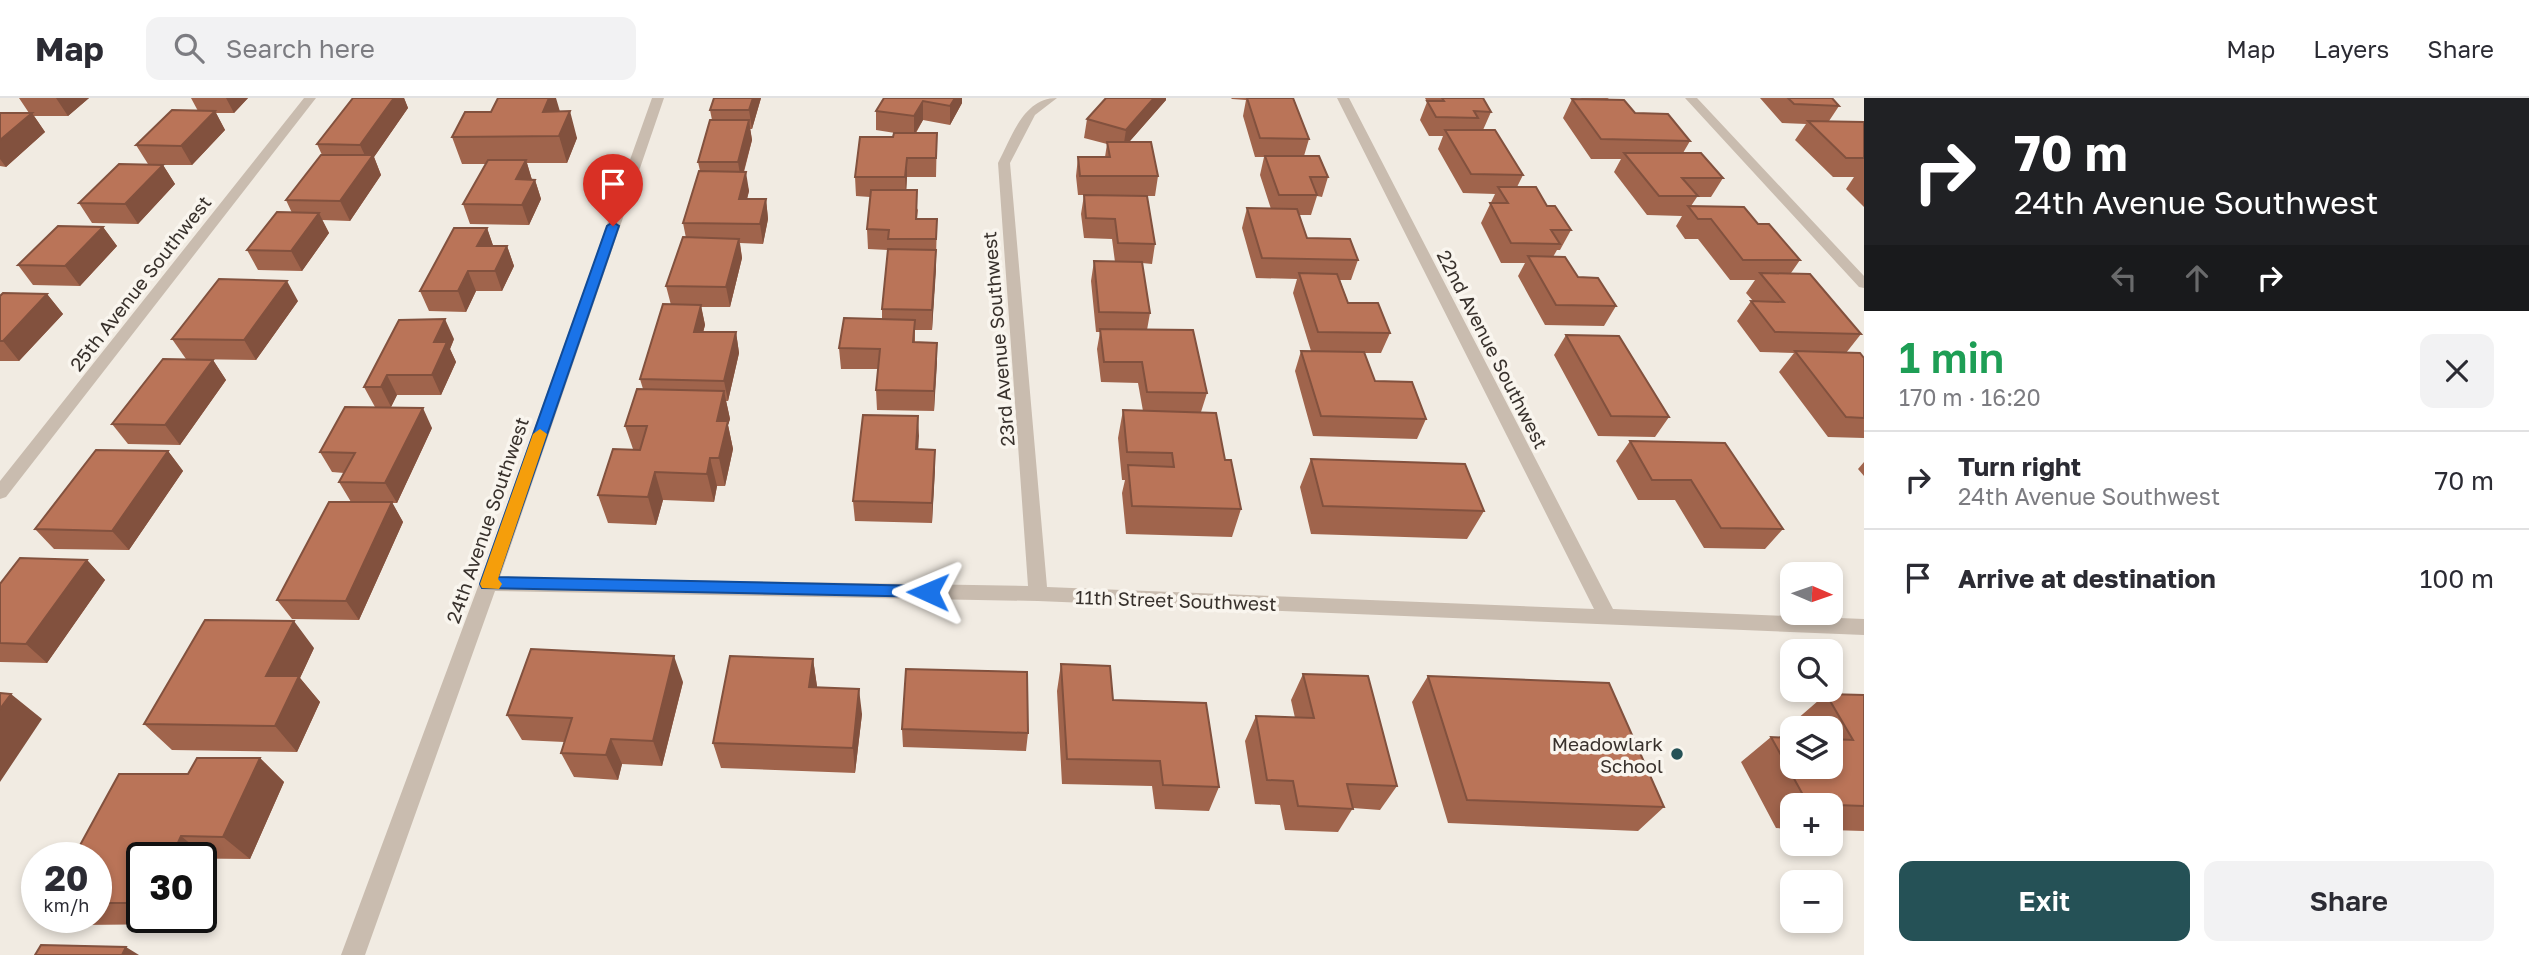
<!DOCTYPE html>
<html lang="en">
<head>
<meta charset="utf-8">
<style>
  body { margin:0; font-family:"Golos Text",sans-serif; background:#f2f2f3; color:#2b2b33; height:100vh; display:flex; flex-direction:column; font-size:26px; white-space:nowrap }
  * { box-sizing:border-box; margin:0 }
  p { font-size:23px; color:#7c7c81 }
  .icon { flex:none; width:38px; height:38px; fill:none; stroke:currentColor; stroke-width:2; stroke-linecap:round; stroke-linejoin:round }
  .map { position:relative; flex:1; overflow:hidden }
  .details { display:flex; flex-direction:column; background:#fff; width:665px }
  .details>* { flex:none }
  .guide { background:#202124; color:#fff; overflow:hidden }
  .needle { width:46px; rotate:92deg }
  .fabs { position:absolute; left:1780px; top:464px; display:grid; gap:14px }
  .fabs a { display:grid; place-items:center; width:63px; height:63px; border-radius:14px; background:#fff; box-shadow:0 4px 10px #0003; font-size:35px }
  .speed { position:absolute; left:21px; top:744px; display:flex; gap:14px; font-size:35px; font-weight:700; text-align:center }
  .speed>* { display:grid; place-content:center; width:91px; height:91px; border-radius:50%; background:#fff; box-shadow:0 4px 10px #0003; line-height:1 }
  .speed small { font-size:18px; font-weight:400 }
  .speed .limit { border:4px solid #111; border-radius:10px; background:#fff; color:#111 }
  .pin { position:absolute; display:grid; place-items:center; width:60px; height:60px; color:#fff; margin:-72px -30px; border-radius:50% 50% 50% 0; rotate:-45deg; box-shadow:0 0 7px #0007 }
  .pin .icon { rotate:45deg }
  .me { position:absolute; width:77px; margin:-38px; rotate:271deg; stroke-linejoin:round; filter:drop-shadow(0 0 5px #0008) }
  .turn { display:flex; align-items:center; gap:24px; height:147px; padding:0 35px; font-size:32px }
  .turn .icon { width:91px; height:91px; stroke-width:2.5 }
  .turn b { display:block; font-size:49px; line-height:60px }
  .lanes { display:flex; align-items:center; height:66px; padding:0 35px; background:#0003; justify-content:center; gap:35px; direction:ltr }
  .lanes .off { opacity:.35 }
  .round { display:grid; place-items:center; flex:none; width:74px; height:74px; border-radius:14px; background:#f2f2f3 }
  .overview { display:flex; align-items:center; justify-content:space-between; height:119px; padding:0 35px }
  h1 { font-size:42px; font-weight:600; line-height:52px; color:#1e9e55 }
  .button { display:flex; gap:14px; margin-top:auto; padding:14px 35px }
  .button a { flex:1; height:80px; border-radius:14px; background:#255156; color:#fff; font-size:28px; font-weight:600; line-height:80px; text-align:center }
  .button a+a { background:#f2f2f3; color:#2b2b33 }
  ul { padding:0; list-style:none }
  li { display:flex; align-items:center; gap:21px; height:98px; padding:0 35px; border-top:2px solid #e1e1e2 }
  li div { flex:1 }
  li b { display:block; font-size:26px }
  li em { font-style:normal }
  header { display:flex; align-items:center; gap:42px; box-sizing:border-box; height:98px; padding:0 35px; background:#fff; border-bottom:2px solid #e1e1e2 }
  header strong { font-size:33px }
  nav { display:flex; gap:38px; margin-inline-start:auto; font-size:24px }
  .search { width:490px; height:63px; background:#f2f2f3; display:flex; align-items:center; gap:18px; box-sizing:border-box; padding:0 24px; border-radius:14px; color:#7c7c81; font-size:26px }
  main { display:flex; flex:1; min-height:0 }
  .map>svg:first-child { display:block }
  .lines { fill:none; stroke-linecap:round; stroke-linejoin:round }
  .street { fill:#c9bcaf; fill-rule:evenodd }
  .wall { fill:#a0644c }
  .shaded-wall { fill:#82513e }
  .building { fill:#ba7458; stroke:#82513e; stroke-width:2 }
  .route { fill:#1a73e8; stroke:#114b97; stroke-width:2 }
  .slow { fill:#f59e0b }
  .poi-dot { fill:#255156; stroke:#f9f5ee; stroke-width:2.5 }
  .labels { text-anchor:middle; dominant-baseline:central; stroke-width:7; stroke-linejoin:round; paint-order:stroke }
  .street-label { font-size:19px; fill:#38312c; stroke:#f9f5ee }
  .poi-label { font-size:19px; fill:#38312c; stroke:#f9f5ee; text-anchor:end }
</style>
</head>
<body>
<header>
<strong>Map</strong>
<div class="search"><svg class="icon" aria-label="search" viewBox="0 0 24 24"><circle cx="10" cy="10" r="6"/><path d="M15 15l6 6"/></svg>Search here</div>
<nav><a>Map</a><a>Layers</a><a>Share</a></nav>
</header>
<main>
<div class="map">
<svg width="1864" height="857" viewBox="0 0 1864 857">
  <rect width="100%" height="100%" fill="#f1ebe2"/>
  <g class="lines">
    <path class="street" d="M304 0H316L6 399 0 401V383Z
      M652 0H664L500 479 1028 488 998 65C1012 39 1023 0 1057 0L1035 17 1010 65 1047 489 1594 511 1337 0H1349L1613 511 1864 521V537L1038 503 495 493 365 857H341L479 486Z
      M1685 0H1697L1864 178V190L1859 189Z"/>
  </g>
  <path class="wall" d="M19 0H89L68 18H34L45 34 6 69 0 68V15H29Z
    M191 0H248L234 15H216L225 32 192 67H163L175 86 138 126 92 125 79 105 148 66 136 47 198 13Z
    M353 0H404L408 10 374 59 381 77 350 123 322 122 329 135 302 173 258 172 247 152 292 115 286 102 322 57 317 46Z
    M714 0H761L752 31H750L752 42 744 74 749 93 747 101H766L768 121 763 146 740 145 742 160 730 209H701L705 227 703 234H736L739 255 728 303H726L730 321 728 327 733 351 725 388H717L714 404 663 402 656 427 608 425 598 397 633 351 625 328 643 291 640 281 671 207 666 188 686 140 683 125 700 73 698 64 712 22 710 12Z
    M884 0H962V5L950 27 923 22 916 35H937L936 79H907L906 92 918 112 917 121H937L936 161 932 232H915V244L937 245 934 313 877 312 876 292 878 271H841L839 250 882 221V211L888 152 868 151 867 131 870 99 856 98 855 79 893 39 895 35 876 32V13Z
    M1106 0H1166V2L1129 44 1158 78 1155 98H1147L1155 146 1152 166 1142 165 1150 215 1147 232 1207 295 1201 314 1225 362 1241 411 1232 439 1126 436 1122 395 1125 382H1122L1118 340 1123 312 1143 313 1138 285 1101 284 1097 251 1100 234H1096L1091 183 1094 163 1115 164 1112 141 1084 140 1081 116 1084 97H1078L1076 78 1078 59H1105L1107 46 1084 40 1087 21Z
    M1231 0H1282L1309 41 1304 58 1328 79 1322 99 1317 98 1311 117H1299L1307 140 1358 162 1351 182H1340L1348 205 1390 235 1381 255H1364L1375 283 1426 321 1417 341 1313 338 1295 273 1301 253H1311L1293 195 1297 181 1256 180 1242 130 1247 110 1271 111 1260 77 1264 59H1255L1243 18 1246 2 1232 1Z
    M1425 0H1483L1491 14 1483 32 1523 77 1517 89 1547 108 1571 132 1560 152H1557L1553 159 1578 179 1616 208 1604 228 1545 227 1518 178 1525 165H1501L1481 125 1495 96 1463 95 1438 51 1443 38H1429L1420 22 1427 4Z
    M1579 0H1609L1606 2 1690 43 1683 55 1723 80 1711 99H1697L1691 108 1758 126 1800 162 1791 175 1861 236 1846 255 1864 260V340L1828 339 1779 274 1794 255 1760 254 1737 223 1751 203H1753L1746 195 1755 182H1730L1698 141H1685L1676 128 1682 118 1647 117 1614 74 1621 61H1591L1563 20 1572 1H1582Z
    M1760 0H1832L1839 8 1829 23 1864 24V109L1846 91 1854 79H1833L1795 42 1806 26 1782 25Z
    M560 13 577 40 567 65H527L532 82H535L541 101 529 127 470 126 463 106 486 66H462L452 39Z
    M103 129 117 148 80 188 33 187 18 167Z
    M487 130 493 148H507L514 168 502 193H476L466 214 429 213 420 193Z
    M47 196 63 216 19 263H0V198Z
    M298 203 256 262 186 261 172 241Z
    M1566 237 1669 319 1655 339 1598 338 1554 257Z
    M454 241 450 251 456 264 441 297H397L391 309 432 330 397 405H392L403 424 359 522 292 521 277 502 351 404 339 384 344 375 332 374 320 354 375 309 364 289Z
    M213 262 226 282 180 347 128 346 112 326Z
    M918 318V351L935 352 932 425 855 423 853 403Z
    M1630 343 1783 431 1765 451 1704 450 1675 402H1638L1616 363Z
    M168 353 183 373 129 452 54 451 35 431Z
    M1311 361 1484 413 1467 441 1311 436 1300 389Z
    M1864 364V378L1858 371Z
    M87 462 105 482 47 565 0 564V486Z
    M314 550 300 580 320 604 297 654 172 652 144 626Z
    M813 561 817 589 862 616 855 675 721 670 713 645Z
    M1061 566 1113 602 1219 689 1209 713 1155 711 1152 688 1062 686 1057 593Z
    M1303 576 1397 688 1380 712 1353 710 1338 734 1285 732 1280 707 1255 706 1245 643 1256 618 1295 620 1291 602Z
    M1428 578 1664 709 1638 733 1448 725 1412 604Z
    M683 584 662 668 622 666 618 682 574 679 561 655 564 644 522 642 507 617Z
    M1826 596 1864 597V733L1830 732V707H1792V731L1776 730 1741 664 1771 639 1830 668V630H1801L1796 622Z
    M902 631 1028 635 1026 653 903 649Z
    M260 660 284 684 250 761 142 760V819H183L179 826 82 827 69 819H96V760L188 676Z"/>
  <path class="shaded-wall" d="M56 0H89L68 18Z
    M226 0H248L234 15Z
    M394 0H404L408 10 374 59 381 77 350 123 340 103 368 64 360 47Z
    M549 0H556L561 17 543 14Z
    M753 0H761L752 31 749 12Z
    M955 0H962V5L950 27V8Z
    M1154 0H1166V2L1123 51 1126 32Z
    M923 3V22L914 37V18Z
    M215 13 225 32 192 67 181 48Z
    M570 13 577 40 567 65 559 38Z
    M32 15 45 34 6 69 0 61V42Z
    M749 22 752 42 741 83 738 64Z
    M907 60V79L906 99 905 79Z
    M526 62 532 82 516 81Z
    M163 67 175 86 138 126 125 106Z
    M746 74 749 93 742 120 739 101Z
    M535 82 541 101 529 127 522 107Z
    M766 101 768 121 763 146 760 126Z
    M319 115 329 135 302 173 291 153Z
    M103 129 117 148 80 188 65 168Z
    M487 130 494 150 477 148Z
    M739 141 742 160 730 209 726 189Z
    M507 148 514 168 502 193 495 173Z
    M936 152V172L932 232V212Z
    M468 173 476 193 466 214 458 193Z
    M287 183 298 203 256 262 244 242Z
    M47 196 63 216 19 263 3 243Z
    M701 207 705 227 698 254 694 234Z
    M445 221 454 241 450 251 456 264 441 297 432 277 434 244Z
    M736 234 739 255 728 303 724 283Z
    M937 245V265L934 313V293Z
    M213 262 226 282 180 347 165 327Z
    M387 277 397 297 391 309 381 289Z
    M724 293 730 321 728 327 733 351 725 388 719 360 717 323Z
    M423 310 432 330 397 405 385 385Z
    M918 318 919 338 917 371 916 351Z
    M935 352V372L932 425V405Z
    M168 353 183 373 129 452 112 433Z
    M710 360 717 388 714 404 707 376Z
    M655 374 663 402 656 427 648 399Z
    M392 404 403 424 359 522 346 503Z
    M87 462 105 482 47 565 26 546Z
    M294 523 314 550 300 580 320 604 297 654 275 628 266 578Z
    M674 558 683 584 662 668 653 643Z
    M813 561 817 588 814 614 809 589Z
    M859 591 862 616 855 675 853 650Z
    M11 596 42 621 0 684V611Z
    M611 641 622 666 618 682 606 657Z
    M260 660 284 684 250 761 223 739Z
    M181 738 209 761 201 779V760H171Z
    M169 819H183L179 826Z
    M126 849 139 857H122Z"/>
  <path class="building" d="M353 0H394L360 47 317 46Z
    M498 0H549L543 14 570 13 559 38 452 39 465 14H491Z
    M714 0H753L749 12H710Z
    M884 0H955L950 8 923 3 914 18 876 13Z
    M1106 0H1154L1126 32 1087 21Z
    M1247 0H1293L1309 41 1260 40Z
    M1442 0H1483L1491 14 1474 13 1478 20 1436 19 1427 3H1444Z
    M1788 0H1832L1839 8 1794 6Z
    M1572 1 1624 2 1635 15 1668 16 1690 43 1601 41Z
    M172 12 215 13 181 48 136 47Z
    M0 15H32L0 42Z
    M710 22H749L738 64H698Z
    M1808 23 1864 24V60H1846Z
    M1445 32H1495L1523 77 1471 76Z
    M894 35H937L936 60H907L905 79H855L860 39H893Z
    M1107 44H1151L1158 78H1080L1078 59H1110Z
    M1624 55H1701L1723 80H1682L1698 98H1659Z
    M321 57H373L340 103 286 102Z
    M1265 58H1319L1328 79H1310L1317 97H1279Z
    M488 62H526L516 81 535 82 522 107 463 106Z
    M119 66 163 67 125 106 79 105Z
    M699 73 746 74 739 101H766L760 126 683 125Z
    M1498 89H1536L1547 108H1555L1571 132H1551L1560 146 1511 145 1490 105H1508Z
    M871 92H917L916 121H937L936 141H888L889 132 867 131Z
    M1084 97 1147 98 1155 146 1118 145 1115 121 1086 120Z
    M1688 108 1744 109 1758 126H1769L1800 162H1743L1711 121H1698Z
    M1247 110 1297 111 1307 140 1350 141 1358 162 1262 160Z
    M277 114 319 115 291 153 247 152Z
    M58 128 103 129 65 168 18 167Z
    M454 130H487L477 148H507L495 173H468L458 193H420Z
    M683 139 739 141 726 189 666 188Z
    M888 151 936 152 932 212 882 211Z
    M1528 158 1565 159 1578 179 1598 180 1616 208 1556 207Z
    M1094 163 1142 164 1150 215 1099 214Z
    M1299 175 1337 176 1348 205H1378L1390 235 1318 234Z
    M1760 175 1810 176 1861 236 1775 234 1751 203 1784 204Z
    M219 181 287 183 244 242 172 241Z
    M3 195 47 196 3 243H0V198Z
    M663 206 701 207 694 234H736L724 283 640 281Z
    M844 220 915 222 913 244 937 245 934 293 876 292 880 251 839 250Z
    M445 221 434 244H447L432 277H387L381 289H364L399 222Z
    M1100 231 1193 232 1207 295 1147 294 1142 264H1104Z
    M1566 237 1619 238 1669 319 1611 318Z
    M1301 253 1364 254 1375 283 1412 284 1426 321 1321 318Z
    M1795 253 1860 255 1864 260V320L1846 319Z
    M163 261 213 262 165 327 112 326Z
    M637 291 724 293 717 323H728L719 360H710L707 376 655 374 648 399 598 397 613 351 640 352 647 328H625Z
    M345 309 423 310 385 385 339 384 355 355 320 354Z
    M1123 312 1216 315 1225 362H1231L1241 411 1132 408 1128 367 1174 369 1172 355 1127 354Z
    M863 317 918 318 916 351 935 352 932 405 853 403Z
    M1630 343 1725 345 1783 431 1721 430 1691 382H1652Z
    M96 352 168 353 112 433 35 431Z
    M1311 361 1465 366 1484 413 1323 408Z
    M329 404H392L346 503 277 502Z
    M20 460 87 462 26 546 0 545V486Z
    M205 522 294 523 266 578H299L275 628 144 626Z
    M531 551 674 558 653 643 611 641 606 657 561 655 572 620 507 617Z
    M730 558 813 561 809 589 859 591 853 650 713 645Z
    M1061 566 1110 568 1113 602 1206 605 1219 689 1163 687 1160 663 1067 661Z
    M906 571 1027 574 1028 635 902 631Z
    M1303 576 1368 578 1397 688 1347 686 1353 711 1298 708 1293 683 1267 682 1256 618 1314 620Z
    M1428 578 1609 585 1664 709 1467 702Z
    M0 595 11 596 0 611Z
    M1826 596 1864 597V708L1808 706 1771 639 1792 640V668H1830V641L1853 642Z
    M197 660H260L223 739 181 738 171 760H142V805H96V760H73L119 676H188Z
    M41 847 126 849 122 857H35Z"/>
  <path class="route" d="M613 124 619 128 498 479 928 488 934 489 936 494 934 499 482 490 480 486 607 128Z"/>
  <path class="slow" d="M540 331 547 336 498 481 502 486 499 491 482 490 480 486 533 336Z"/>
  <circle class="poi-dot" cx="1677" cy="656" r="7"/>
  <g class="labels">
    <g class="street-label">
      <text transform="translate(140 185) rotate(-52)">25th Avenue Southwest</text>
      <text transform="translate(998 241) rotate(-95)">23rd Avenue Southwest</text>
      <text transform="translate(1493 251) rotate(63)">22nd Avenue Southwest</text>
      <text transform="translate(487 422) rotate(-71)">24th Avenue Southwest</text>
      <text transform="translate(1176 502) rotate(2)">11th Street Southwest</text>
    </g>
    <g class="poi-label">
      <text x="1663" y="645">Meadowlark<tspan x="1663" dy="22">School</tspan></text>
    </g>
  </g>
</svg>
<div class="fabs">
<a><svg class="needle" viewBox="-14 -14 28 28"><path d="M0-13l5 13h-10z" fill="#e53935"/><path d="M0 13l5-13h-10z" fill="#7c7c81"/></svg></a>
<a><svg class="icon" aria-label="search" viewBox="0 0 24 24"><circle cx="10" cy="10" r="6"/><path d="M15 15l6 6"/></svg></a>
<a><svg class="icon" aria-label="layers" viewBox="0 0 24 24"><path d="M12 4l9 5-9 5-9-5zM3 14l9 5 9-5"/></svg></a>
<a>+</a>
<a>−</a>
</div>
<div class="speed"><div>20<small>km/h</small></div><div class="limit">30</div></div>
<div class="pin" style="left:613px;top:128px;background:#d93025"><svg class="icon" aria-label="arrive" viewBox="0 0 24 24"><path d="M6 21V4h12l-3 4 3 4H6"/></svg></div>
<svg class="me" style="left:928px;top:494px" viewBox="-20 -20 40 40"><path d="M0-17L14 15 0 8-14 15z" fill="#1a73e8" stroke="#fff" stroke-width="4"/></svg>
</div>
<section class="details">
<div class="guide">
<div class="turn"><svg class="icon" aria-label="right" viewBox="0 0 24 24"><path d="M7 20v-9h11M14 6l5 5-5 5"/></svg><div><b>70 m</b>24th Avenue Southwest</div></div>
<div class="lanes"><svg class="icon off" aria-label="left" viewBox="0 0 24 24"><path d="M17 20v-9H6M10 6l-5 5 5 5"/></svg><svg class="icon off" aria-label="ahead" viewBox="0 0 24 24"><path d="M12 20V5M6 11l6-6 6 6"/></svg><svg class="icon" aria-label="right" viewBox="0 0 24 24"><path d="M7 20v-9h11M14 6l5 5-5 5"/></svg></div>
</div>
<div class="overview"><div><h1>1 min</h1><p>170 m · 16:20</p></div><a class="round"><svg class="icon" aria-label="close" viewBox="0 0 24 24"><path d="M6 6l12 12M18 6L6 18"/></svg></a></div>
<ul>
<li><svg class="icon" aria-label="right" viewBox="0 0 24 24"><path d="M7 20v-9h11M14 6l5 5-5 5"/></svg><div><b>Turn right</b><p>24th Avenue Southwest</p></div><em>70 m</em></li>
<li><svg class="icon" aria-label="arrive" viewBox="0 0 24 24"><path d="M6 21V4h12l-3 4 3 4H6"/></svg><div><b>Arrive at destination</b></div><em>100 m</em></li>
</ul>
<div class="button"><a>Exit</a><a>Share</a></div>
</section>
</main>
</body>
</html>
